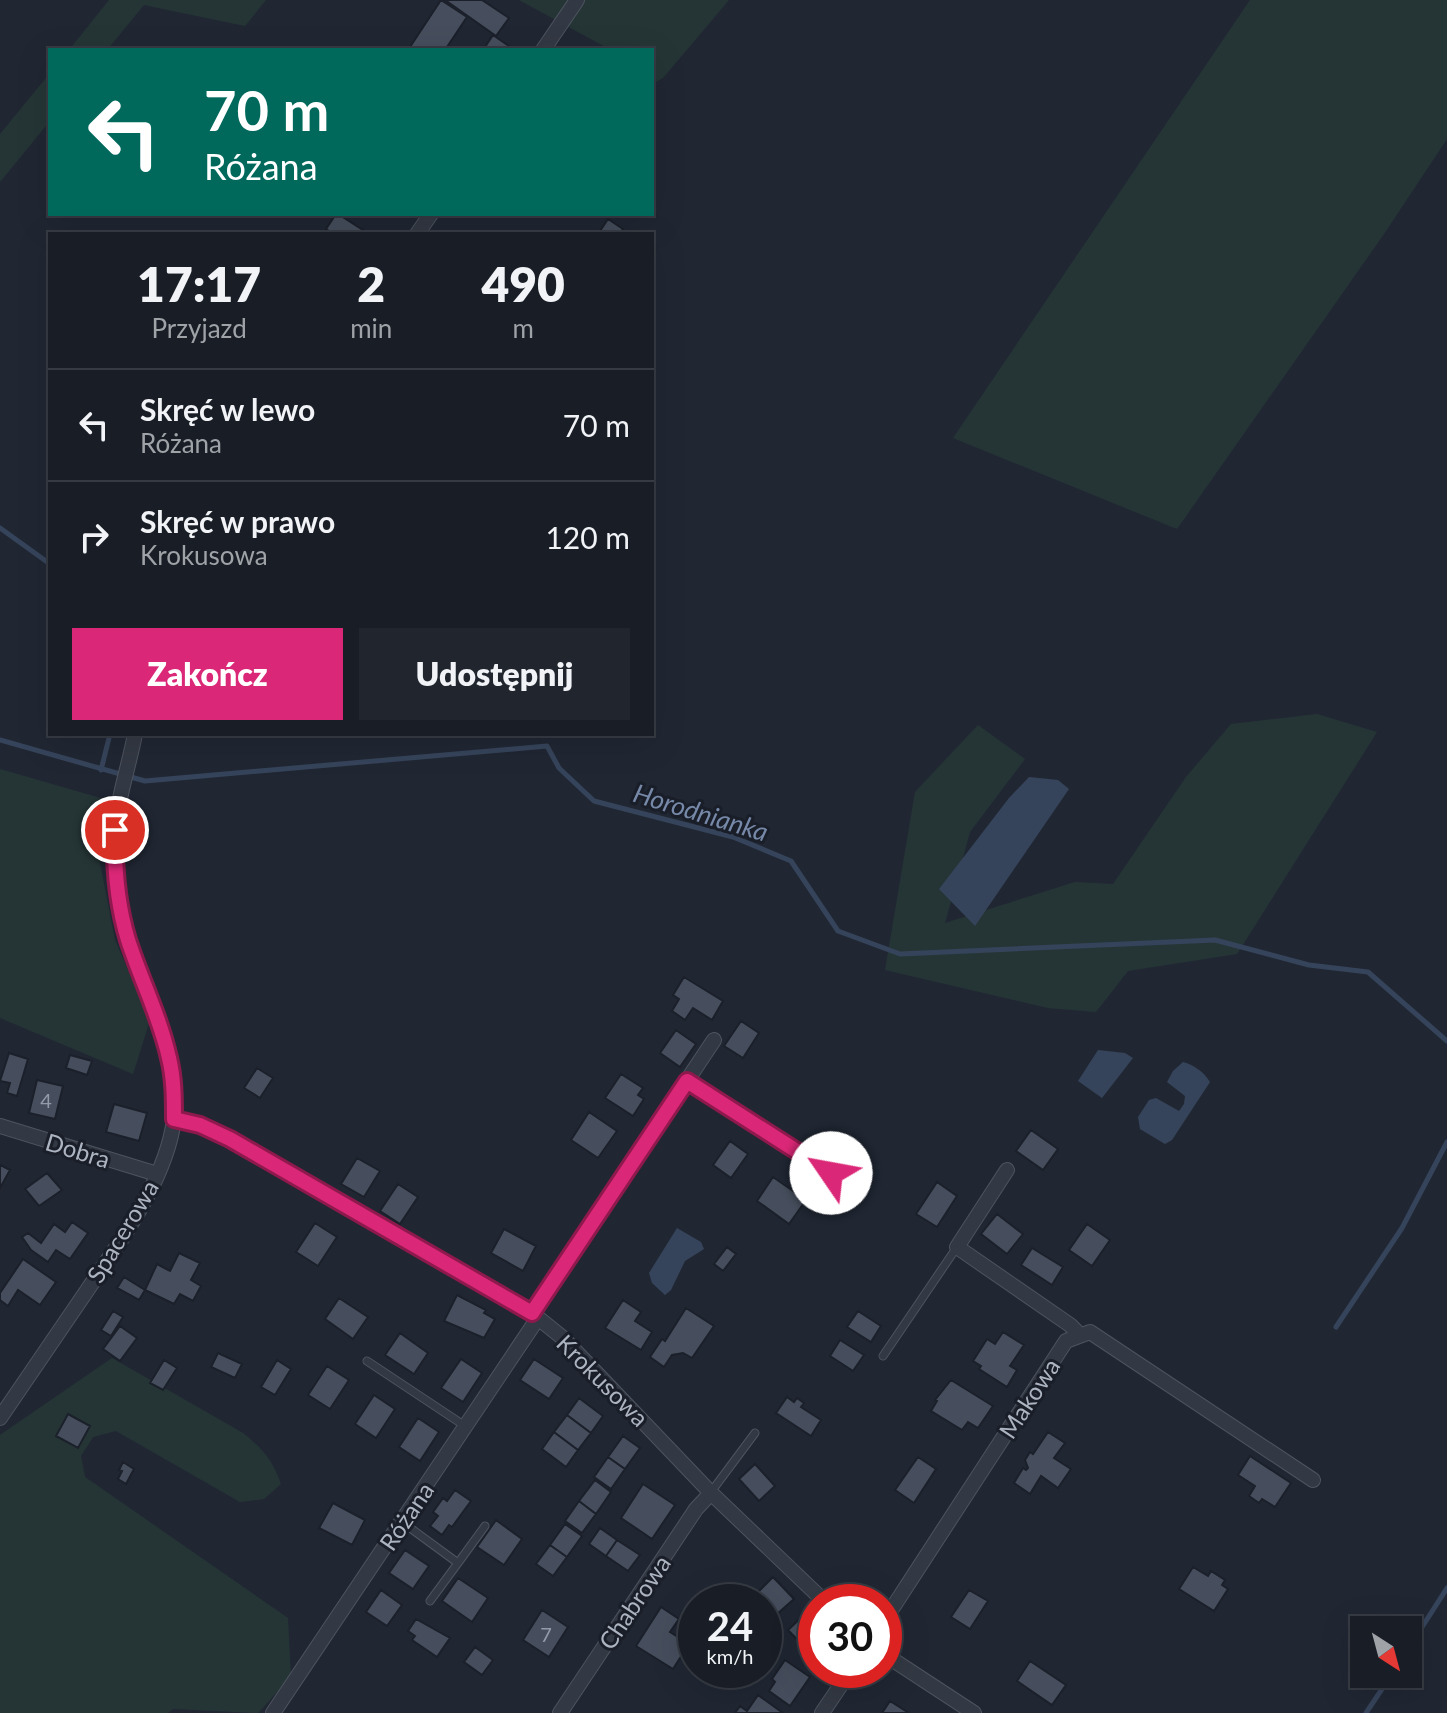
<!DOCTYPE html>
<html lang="pl">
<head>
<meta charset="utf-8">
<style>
  body { margin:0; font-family:Lato,sans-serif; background:#21262e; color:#f1f3f6; height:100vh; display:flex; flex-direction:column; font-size:30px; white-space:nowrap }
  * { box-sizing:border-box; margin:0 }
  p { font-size:26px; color:#9fa2a7 }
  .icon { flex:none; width:44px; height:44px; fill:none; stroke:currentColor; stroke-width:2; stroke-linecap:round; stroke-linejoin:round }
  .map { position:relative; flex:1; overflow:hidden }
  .side { position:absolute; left:48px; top:232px; width:606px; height:504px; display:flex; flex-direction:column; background:#181d26; border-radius:0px; box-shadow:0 8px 32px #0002,0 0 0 2px #363b43 }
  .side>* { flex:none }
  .top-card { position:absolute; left:48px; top:48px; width:606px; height:168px; border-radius:0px; box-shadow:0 8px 32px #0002,0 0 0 2px #363b43; background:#00695c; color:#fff; overflow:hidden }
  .needle { width:52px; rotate:144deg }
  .fabs { position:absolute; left:1350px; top:1616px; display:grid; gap:16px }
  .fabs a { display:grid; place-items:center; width:72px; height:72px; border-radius:0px; background:#181d26; box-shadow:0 8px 32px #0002,0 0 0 2px #363b43; font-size:40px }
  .speed { position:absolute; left:678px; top:1584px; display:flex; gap:16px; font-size:40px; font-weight:700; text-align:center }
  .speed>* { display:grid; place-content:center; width:104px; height:104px; border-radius:50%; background:#181d26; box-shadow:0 8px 32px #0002,0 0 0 2px #363b43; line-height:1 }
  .speed small { font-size:20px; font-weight:400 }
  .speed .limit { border:12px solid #d22; background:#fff; color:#111 }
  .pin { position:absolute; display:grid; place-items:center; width:68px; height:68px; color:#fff; margin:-34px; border:4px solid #fff; border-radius:50%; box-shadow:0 2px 8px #0007 }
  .me { position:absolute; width:88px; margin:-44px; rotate:303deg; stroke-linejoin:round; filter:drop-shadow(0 0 6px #0008) }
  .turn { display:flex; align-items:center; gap:28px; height:168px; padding:0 24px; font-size:36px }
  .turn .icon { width:104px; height:104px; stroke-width:2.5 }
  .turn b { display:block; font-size:56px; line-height:68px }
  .eta { display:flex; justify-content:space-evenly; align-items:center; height:136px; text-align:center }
  .eta b { font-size:48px; font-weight:800; line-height:56px }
  .action { display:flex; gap:16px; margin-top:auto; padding:16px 24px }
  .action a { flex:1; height:92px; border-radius:0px; background:#db2777; color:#fff; font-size:32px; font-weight:800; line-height:92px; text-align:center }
  .action a+a { background:#21262e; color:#f1f3f6 }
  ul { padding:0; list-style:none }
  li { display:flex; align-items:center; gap:24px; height:112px; padding:0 24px; border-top:2px solid #363b43 }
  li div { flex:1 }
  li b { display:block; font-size:30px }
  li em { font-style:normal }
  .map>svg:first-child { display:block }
  .green { fill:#253536 }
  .water { fill:#36445b }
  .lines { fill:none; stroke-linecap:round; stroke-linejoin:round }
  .stream { stroke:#36445b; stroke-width:5 }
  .building { fill:#464e5d; stroke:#1b202a; stroke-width:2 }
  .service-casing { stroke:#4e545f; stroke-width:9 }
  .minor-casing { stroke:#4e545f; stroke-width:16 }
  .service { stroke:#333944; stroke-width:7 }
  .minor { stroke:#333944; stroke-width:14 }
  .route-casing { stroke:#8e194d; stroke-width:20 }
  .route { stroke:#db2777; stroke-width:14 }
  .labels { text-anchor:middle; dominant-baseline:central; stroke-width:6; stroke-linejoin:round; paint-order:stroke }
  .number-label { font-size:20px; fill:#939aa8 }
  .street-label { font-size:24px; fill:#adb4c1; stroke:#191e28 }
  .water-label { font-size:26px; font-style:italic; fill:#7789a8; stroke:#191e28 }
</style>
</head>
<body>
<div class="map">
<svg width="1447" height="1713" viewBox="0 0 1447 1713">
  <rect width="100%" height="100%" fill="#202733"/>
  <path class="green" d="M109 0H266L245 26 144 5 107 50H69Z
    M519 0H729L663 78 652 84V50H611Z
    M1250 0H1447V139L1384 234 1177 529 953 438Z
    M50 73V121L0 182V134Z
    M1317 714 1377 732 1237 954 1128 971 1096 1012 1048 1008 885 970 915 792 978 725 1025 759 970 832 945 923 1075 882 1113 884 1186 777 1231 724Z
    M0 769 104 799 99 858 115 940 150 1020 133 1074 0 1018Z
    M112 1358 243 1433C262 1448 273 1461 281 1484L264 1499 240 1502 116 1431 93 1437 81 1456 85 1477 288 1618 291 1677 258 1713 173 1709 168 1713H0V1435Z"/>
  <path class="water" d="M1029 777 1058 780 1069 789 975 926 939 889 1009 798Z
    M1098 1050 1125 1053 1133 1058 1102 1098 1078 1081Z
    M1183 1062C1194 1065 1204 1072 1210 1082L1172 1140 1165 1144 1140 1129 1138 1117 1149 1100 1156 1098 1179 1111 1184 1104 1185 1096 1167 1082 1173 1071Z
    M677 1228 701 1242 704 1249 685 1261 671 1290 665 1295 652 1283 649 1273Z"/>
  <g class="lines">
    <path class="stream" d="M0 528 50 564
      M0 740 145 781 547 746 559 768 594 801 733 837 791 861 838 931 900 954 1215 940 1309 965 1368 972 1447 1041
      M101 770 110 734
      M1336 1327 1402 1228 1447 1142
      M1408 1649 1447 1588
      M1366 1713 1392 1674"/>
  </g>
  <path class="building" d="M441 0 467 17 445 50H408Z
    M445 0H482L509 18 496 36Z
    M493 35 513 49 512 50H483Z
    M336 214H338L366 232 333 234 326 229Z
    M608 219 623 229 620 234H598Z
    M684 977 723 1001 712 1020 693 1008 685 1020 672 1011 679 999 673 995Z
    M741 1021 759 1033 743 1058 724 1046Z
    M676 1030 696 1044 680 1067 660 1053Z
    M9 1053 28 1059 17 1096 7 1093 10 1083 0 1081Z
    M70 1055 92 1061 87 1075 66 1068Z
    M257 1068 273 1078 260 1098 244 1088Z
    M621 1074 643 1088 638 1095 644 1099 633 1116 605 1098Z
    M37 1080 63 1086 55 1119 29 1113Z
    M114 1104 147 1113 139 1141 106 1132Z
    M589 1112 617 1131 598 1158 571 1140Z
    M1031 1130 1058 1149 1043 1170 1016 1151Z
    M730 1141 748 1154 731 1178 713 1165Z
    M357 1158 380 1171 364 1197 341 1184Z
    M0 1165 10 1170 0 1188Z
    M47 1173 62 1190 39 1206 25 1189Z
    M773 1177 806 1200 789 1224 757 1201Z
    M937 1182 957 1196 937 1227 916 1214Z
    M398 1184 418 1197 400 1224 380 1211Z
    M997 1214 1023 1234 1007 1254 981 1234Z
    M72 1222 88 1233 70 1259 56 1250 48 1262 31 1250 22 1237 28 1233 41 1243 54 1224 65 1232Z
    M315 1223 337 1237 318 1266 296 1252Z
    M1087 1224 1110 1240 1092 1266 1069 1250Z
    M504 1229 536 1246 523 1271 491 1253Z
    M727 1247 736 1254 723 1271 714 1264Z
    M1032 1248 1063 1267 1052 1285 1021 1265Z
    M179 1253 200 1263 191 1280 201 1286 193 1301 180 1294 174 1304 145 1290 157 1264 170 1271Z
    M23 1259 56 1282 40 1305 18 1290 8 1306 0 1300V1293Z
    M124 1277 145 1290 139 1300 117 1288Z
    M457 1295 486 1310 484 1313 495 1319 484 1338 444 1321Z
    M339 1298 368 1317 353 1339 325 1319Z
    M623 1300 641 1312 635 1321 652 1332 641 1350 605 1328Z
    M686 1308 714 1326 692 1358 683 1353 672 1355 664 1367 650 1357 662 1339 665 1341Z
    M113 1311 123 1317 111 1336 101 1330Z
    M858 1311 881 1326 871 1342 847 1327Z
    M120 1326 137 1338 120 1361 103 1349Z
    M1003 1332 1024 1345 1010 1366 1017 1370 1007 1387 979 1369 981 1366 973 1361 987 1339 995 1344Z
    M400 1333 428 1353 414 1374 385 1355Z
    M840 1340 864 1355 853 1371 830 1356Z
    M218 1353 242 1364 235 1378 211 1367Z
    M461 1359 482 1373 463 1402 441 1388Z
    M534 1359 563 1378 549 1399 520 1380Z
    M164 1360 177 1368 163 1390 150 1383Z
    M277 1360 291 1369 275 1395 261 1387Z
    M327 1366 349 1380 330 1409 308 1395Z
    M951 1380 993 1406 978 1428 968 1422 962 1430 931 1411 937 1401 935 1400Z
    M374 1395 395 1409 376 1438 355 1424Z
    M787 1397 794 1402 797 1398 804 1403 801 1407 821 1420 811 1436 776 1413Z
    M579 1398 603 1416 591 1433 567 1415Z
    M68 1414 90 1426 78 1448 56 1436Z
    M567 1415 591 1433 578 1450 554 1432Z
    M418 1418 439 1432 420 1461 399 1447Z
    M554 1432 578 1450 566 1467 542 1449Z
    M1048 1432 1065 1443 1054 1458 1071 1469 1058 1488 1041 1476 1030 1494 1014 1483 1023 1468 1026 1470 1028 1468 1025 1460 1030 1452 1033 1454Z
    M623 1436 640 1448 625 1469 608 1457Z
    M1250 1456 1291 1483 1275 1507 1262 1499 1259 1503 1249 1496 1255 1486 1238 1475Z
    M608 1457 625 1469 611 1489 594 1477Z
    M918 1457 936 1469 914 1503 895 1490Z
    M123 1462 134 1469 126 1484 118 1479 122 1471 119 1470Z
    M755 1464 775 1486 759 1501 739 1479Z
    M595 1480 611 1492 596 1514 579 1501Z
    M643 1484 675 1505 652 1539 621 1518Z
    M455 1490 471 1501 452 1527 449 1525 442 1535 430 1526 438 1516 433 1512 443 1498 447 1501Z
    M579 1501 596 1514 582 1533 565 1521Z
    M333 1503 365 1520 352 1545 319 1528Z
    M496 1520 522 1539 504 1565 477 1547Z
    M565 1524 582 1536 567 1557 550 1545Z
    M600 1528 617 1540 606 1556 589 1544Z
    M617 1540 640 1555 628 1571 606 1556Z
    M550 1545 567 1557 553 1576 536 1564Z
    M405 1550 429 1566 413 1589 389 1573Z
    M1193 1567 1208 1576 1211 1571 1225 1580 1222 1585 1228 1589 1214 1611 1179 1589Z
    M773 1577 794 1599 776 1615 756 1594Z
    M458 1578 488 1598 472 1622 442 1601Z
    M381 1590 402 1605 387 1626 366 1612Z
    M969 1590 988 1601 970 1629 951 1617Z
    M661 1607 679 1619 670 1632 689 1644 673 1669 636 1646Z
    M542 1610 568 1627 549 1657 523 1640Z
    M806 1613 816 1624V1644L808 1651 788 1630Z
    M416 1619 450 1638 437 1657 412 1640 415 1636 408 1631Z
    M475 1647 493 1660 482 1675 464 1662Z
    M785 1660 810 1677 790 1706 769 1691 775 1682 772 1679Z
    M1030 1661 1066 1685 1052 1705 1017 1681Z
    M758 1695 783 1713H735L740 1706 747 1711Z
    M890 1701 909 1713H882Z"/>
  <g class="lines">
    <defs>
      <path id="service" d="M883 1356 957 1247
        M367 1361 465 1426
        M711 1492 755 1433
        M402 1522 458 1563 430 1601
        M458 1563 485 1526"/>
      <path id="minor" d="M543 50 577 0
        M417 234 431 214
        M687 1081 831 1173
        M174 1119 200 1125 230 1139 532 1313 563 1338 711 1493 825 1602
        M0 1126 157 1174
        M1007 1170 957 1247 1070 1325 1079 1334
        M532 1313 714 1040
        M0 1418C29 1376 57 1334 86 1292 119 1243 167 1179 174 1119 182 1054 144 998 127 938 118 903 111 865 115 829 118 797 129 766 135 734
        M884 1621 1066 1341 1090 1332 1313 1480
        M884 1654 974 1713
        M273 1713 538 1318
        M560 1713 696 1509 711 1493
        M822 1713 851 1670"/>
    </defs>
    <use href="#service" class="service-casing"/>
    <use href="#minor" class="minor-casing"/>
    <use href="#service" class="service"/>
    <use href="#minor" class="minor"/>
  </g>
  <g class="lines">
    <defs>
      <path id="route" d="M115 830C114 867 117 904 128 940 141 980 160 1017 169 1058 174 1078 174 1099 174 1119L200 1125 230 1139 532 1313 687 1081 831 1173"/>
    </defs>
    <use href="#route" class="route-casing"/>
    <use href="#route" class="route"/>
  </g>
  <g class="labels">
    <g class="number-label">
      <text x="46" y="1100">4</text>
      <text x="546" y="1634">7</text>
    </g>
    <g class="street-label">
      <text transform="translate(78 1150) rotate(17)">Dobra</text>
      <text transform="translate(122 1231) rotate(-59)">Spacerowa</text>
      <text transform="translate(603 1380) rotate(45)">Krokusowa</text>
      <text transform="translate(1029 1398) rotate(-57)">Makowa</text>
      <text transform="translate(406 1516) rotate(-56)">Różana</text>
      <text transform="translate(634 1602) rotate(-56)">Chabrowa</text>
    </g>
    <g class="water-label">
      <text transform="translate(701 812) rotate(17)">Horodnianka</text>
    </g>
  </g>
</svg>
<div class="fabs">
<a><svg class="needle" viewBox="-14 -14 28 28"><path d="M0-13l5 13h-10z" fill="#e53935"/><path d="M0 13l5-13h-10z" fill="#9fa2a7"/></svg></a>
</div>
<div class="speed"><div>24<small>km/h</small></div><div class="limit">30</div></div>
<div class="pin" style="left:115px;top:830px;background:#d93025"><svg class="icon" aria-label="arrive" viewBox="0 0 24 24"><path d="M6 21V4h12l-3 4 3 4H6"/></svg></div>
<svg class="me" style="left:831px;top:1173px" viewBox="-20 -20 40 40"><circle r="19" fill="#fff"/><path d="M0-13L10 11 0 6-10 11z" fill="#db2777"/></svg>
<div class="top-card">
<div class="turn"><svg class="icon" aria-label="left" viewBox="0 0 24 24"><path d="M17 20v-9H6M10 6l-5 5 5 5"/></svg><div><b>70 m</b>Różana</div></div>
</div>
<section class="side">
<div class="eta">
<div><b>17:17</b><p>Przyjazd</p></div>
<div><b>2</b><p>min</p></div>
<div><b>490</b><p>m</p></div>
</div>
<ul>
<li><svg class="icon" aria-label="left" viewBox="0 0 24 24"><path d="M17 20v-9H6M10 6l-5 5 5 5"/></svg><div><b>Skręć w lewo</b><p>Różana</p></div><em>70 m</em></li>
<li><svg class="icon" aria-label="right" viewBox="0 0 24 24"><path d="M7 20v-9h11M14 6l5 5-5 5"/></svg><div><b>Skręć w prawo</b><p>Krokusowa</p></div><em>120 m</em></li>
</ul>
<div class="action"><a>Zakończ</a><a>Udostępnij</a></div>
</section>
</div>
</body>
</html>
